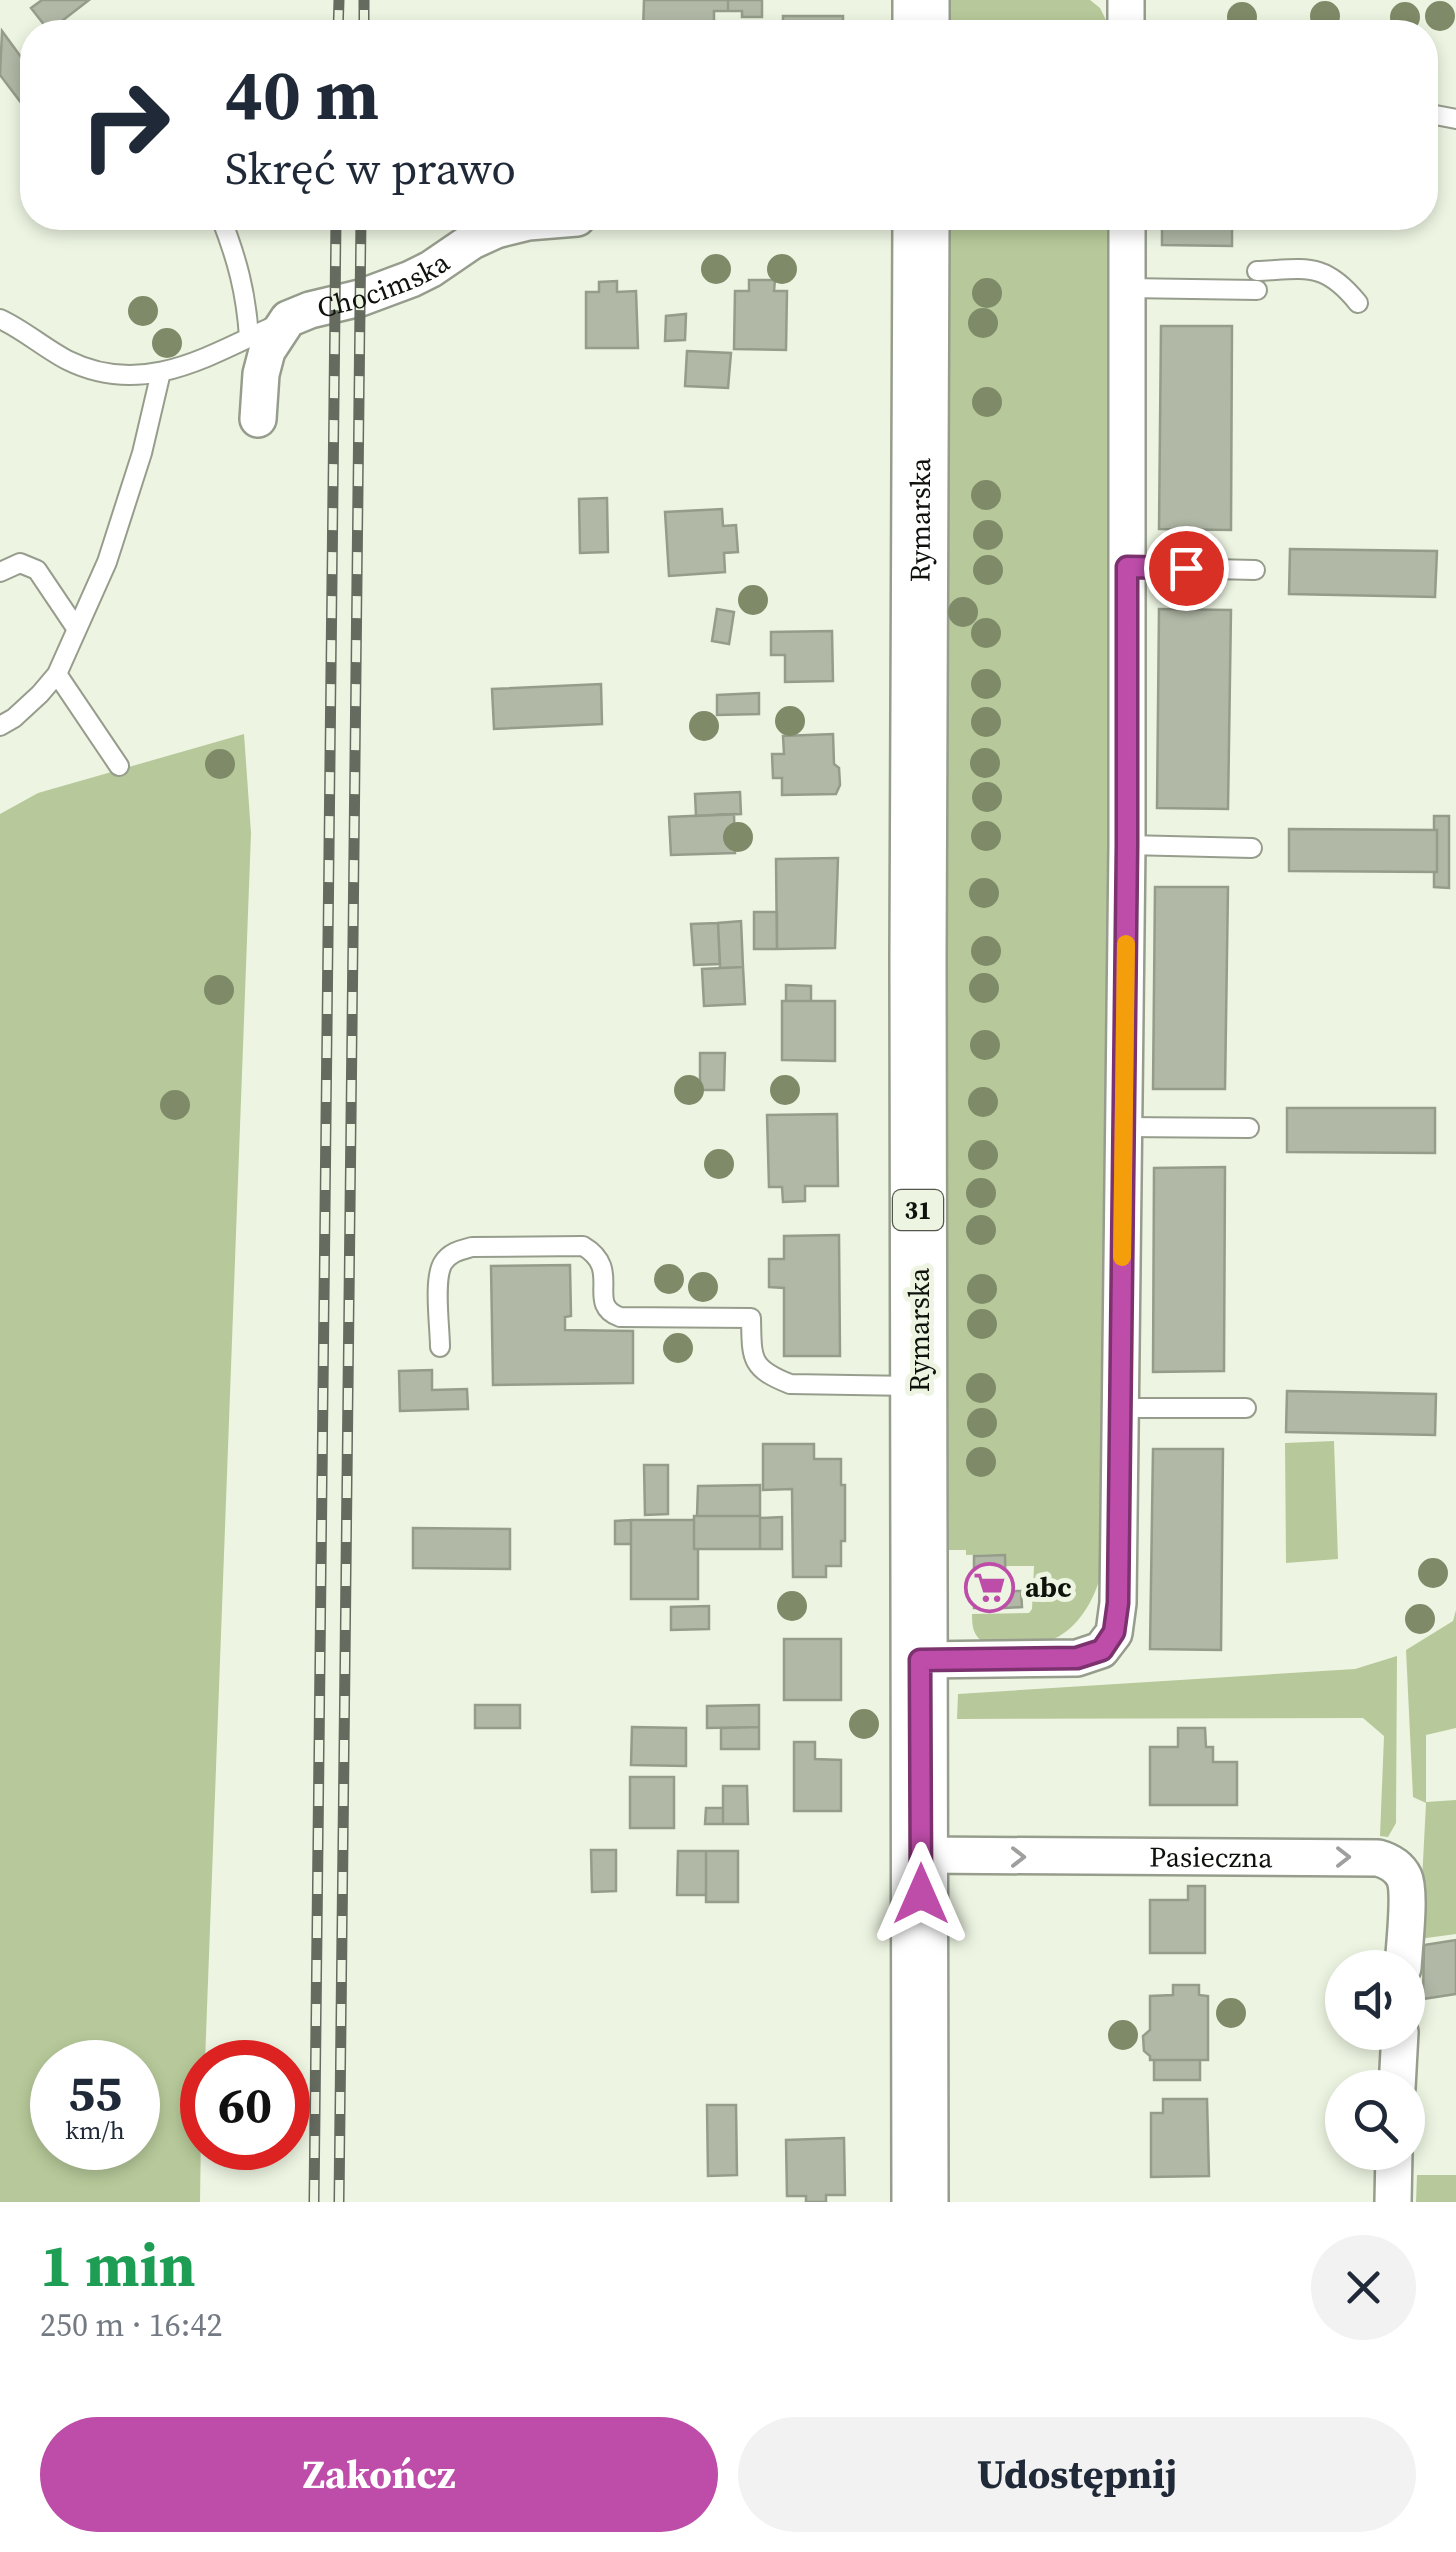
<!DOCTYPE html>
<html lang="pl">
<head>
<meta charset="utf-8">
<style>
  body { margin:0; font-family:"Source Serif 4",serif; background:#f2f2f3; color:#1f2937; height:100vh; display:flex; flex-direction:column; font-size:38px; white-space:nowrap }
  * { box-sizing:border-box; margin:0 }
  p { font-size:32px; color:#747a83 }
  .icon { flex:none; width:55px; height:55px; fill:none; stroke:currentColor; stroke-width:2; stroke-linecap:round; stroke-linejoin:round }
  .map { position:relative; height:2202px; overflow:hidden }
  .drawer { display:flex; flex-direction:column; background:#fff; flex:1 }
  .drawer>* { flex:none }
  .guide { position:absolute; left:20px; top:20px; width:1418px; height:210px; border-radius:40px; box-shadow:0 5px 15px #0003; background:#fff; color:#1f2937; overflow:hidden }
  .tools { position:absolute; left:1325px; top:1950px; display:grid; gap:20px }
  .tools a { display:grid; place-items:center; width:100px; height:100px; border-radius:50%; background:#fff; box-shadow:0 5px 15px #0003; font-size:50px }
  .speed { position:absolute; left:30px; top:2040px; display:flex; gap:20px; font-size:50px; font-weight:700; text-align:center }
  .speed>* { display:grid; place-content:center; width:130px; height:130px; border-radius:50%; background:#fff; box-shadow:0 5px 15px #0003; line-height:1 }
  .speed small { font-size:25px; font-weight:400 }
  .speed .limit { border:15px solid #d22; background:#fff; color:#111 }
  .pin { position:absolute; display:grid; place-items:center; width:85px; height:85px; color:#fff; margin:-42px; border:5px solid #fff; border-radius:50%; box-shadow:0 2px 10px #0007 }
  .me { position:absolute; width:110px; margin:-55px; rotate:0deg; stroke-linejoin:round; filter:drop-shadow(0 0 8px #0008) }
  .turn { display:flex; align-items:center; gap:35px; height:210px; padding:0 40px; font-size:45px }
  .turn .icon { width:130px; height:130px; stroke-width:2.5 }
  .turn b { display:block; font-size:70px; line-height:85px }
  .round { display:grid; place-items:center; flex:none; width:105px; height:105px; border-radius:52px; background:#f2f2f3 }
  .head { display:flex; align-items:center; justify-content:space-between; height:170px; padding:0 40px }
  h1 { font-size:60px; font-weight:700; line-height:75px; color:#1e9e55 }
  .primary-button { display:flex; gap:20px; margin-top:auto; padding:20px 40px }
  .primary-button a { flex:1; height:115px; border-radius:60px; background:#bd4da9; color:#fff; font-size:40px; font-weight:700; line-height:115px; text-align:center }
  .primary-button a+a { background:#f2f2f3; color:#1f2937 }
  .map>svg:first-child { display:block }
  .green { fill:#b7c99a; fill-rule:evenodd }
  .building { fill:#b1b8a6; stroke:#959c8a; stroke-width:2.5 }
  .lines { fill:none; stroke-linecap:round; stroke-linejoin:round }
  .service-casing { stroke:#969d8c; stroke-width:22 }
  .minor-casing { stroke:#969d8c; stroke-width:40 }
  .primary-casing { stroke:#969d8c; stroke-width:60 }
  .service { stroke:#fff; stroke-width:18 }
  .minor { stroke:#fff; stroke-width:35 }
  .primary { stroke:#fff; stroke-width:55 }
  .rail-casing { stroke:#666b60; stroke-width:11 }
  .rail { stroke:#edf5e2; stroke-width:8; stroke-dasharray:22; stroke-linecap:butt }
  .tree { fill:#7f8a68 }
  .oneway { stroke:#9fa09e }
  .route-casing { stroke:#7b326e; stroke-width:25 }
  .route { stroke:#bd4da9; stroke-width:18 }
  .slow { stroke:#f59e0b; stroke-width:18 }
  .labels { text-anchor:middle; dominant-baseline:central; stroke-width:10; stroke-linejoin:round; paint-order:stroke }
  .shield { fill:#edf5e2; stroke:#52564c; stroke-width:2.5 }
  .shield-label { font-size:25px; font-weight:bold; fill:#0f120c }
  .street-label { font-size:28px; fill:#0f120c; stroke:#edf5e2 }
  .poi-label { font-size:28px; font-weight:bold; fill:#0f120c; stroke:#edf5e2; text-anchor:start }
</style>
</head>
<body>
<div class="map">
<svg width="1456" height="2202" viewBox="0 0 1456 2202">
  <rect width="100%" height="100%" fill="#edf5e2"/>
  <path class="green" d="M947 0H1090L1100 8 1112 32H943Z
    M943 218H1113L1102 1568C1097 1599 1074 1638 1040 1643 1022 1646 1002 1643 984 1643 973 1635 972 1627 972 1614L1029 1613 1032 1609 1034 1566H1006L1005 1554 966 1555V1550H941Z
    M244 734 251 833 205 2062H202L200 2202H0V814L38 793ZM52 2062H138V2148H52Z
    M1334 1441 1338 1559 1286 1563 1285 1443Z
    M1456 1610V1728L1426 1735V1802L1456 1800V1934L1419 1939 1426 1803 1413 1797 1406 1650 1453 1621Z
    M1397 1656 1396 1823 1388 1837 1380 1836 1384 1736 1363 1718 957 1719 958 1694 1355 1669Z
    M1417 2175H1456V2202H1416Z"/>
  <path class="building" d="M42 0H89L49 31 31 8Z
    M644 0H728V11H714V32H643Z
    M728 0H762V17H742V11H728Z
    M783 16H843V32H783Z
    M2 31 32 72V109L28 112 0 75Z
    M1162 218H1232V246L1162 245Z
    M749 280H775L774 291H787L786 350 734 349 735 291H749Z
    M617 281V292L636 291 638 348H586V292H599V282Z
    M686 314 685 340 665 341 666 316Z
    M1161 326H1232L1231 530 1159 529Z
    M687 351 731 353 728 388 685 386Z
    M607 498 608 552 580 553 579 499Z
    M722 509 723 526 736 525 738 552 724 553 725 572 669 576 665 512Z
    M1290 549 1437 551 1435 597 1289 594Z
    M717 609 734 612 729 644 712 641Z
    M1159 609 1231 610 1228 809 1157 808Z
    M832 631 833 681 785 682V655H771V632Z
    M601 684 602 724 494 729 492 689Z
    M759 693V714L717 715V695Z
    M833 734 834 764 839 768 840 785 836 794 782 795V778H773L772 754H784L783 736Z
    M740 792 741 814 696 816 695 794Z
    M734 814 735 853 671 855 669 817Z
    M1434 816H1449V888L1434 887V872H1437V830H1434Z
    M1289 829 1437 830V872L1289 871Z
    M838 858 835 948 777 949 776 859Z
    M1155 887H1228L1225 1089H1153Z
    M754 912H777V949H754Z
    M741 921 743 967 720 968 718 923Z
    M718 923 720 964 694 965 691 924Z
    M743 967 745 1004 704 1006 702 969Z
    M786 985 811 986V1001H786Z
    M782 1001H835V1061L782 1060Z
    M700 1053H725L724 1090H700Z
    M1287 1108H1435V1153L1287 1152Z
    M837 1114 838 1186H805V1201L783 1202 782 1187H769L767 1115Z
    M1225 1167 1224 1371 1153 1372 1154 1168Z
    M839 1235 840 1356H784V1288L769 1287V1259H784V1236Z
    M570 1265 571 1316 565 1317V1330L633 1331V1383L493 1385 491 1266Z
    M432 1370V1390L467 1389 468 1409 400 1411 399 1371Z
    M1287 1391 1436 1394 1435 1435 1286 1432Z
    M763 1444H814V1459H841V1485H845V1541H841V1566H826V1577H793L792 1489 763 1490Z
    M1153 1449H1223L1221 1650 1150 1649Z
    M644 1465H668V1514L645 1515Z
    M760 1485V1516H697L698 1486Z
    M694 1516H760V1549H694Z
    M782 1517V1549H760V1518Z
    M631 1520V1544H615V1521Z
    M631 1520H694V1549H698V1599H631Z
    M413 1528 510 1529V1569L413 1568Z
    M1005 1555 1006 1608H974V1556Z
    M1005 1591H1021L1022 1607 1006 1608Z
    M709 1606V1629L671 1630V1607Z
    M784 1639H841V1700H784Z
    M475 1705H520V1728H475Z
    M759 1705V1727L707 1728V1706Z
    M632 1727 686 1728V1766L631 1765Z
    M759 1727V1749H721V1728Z
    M1178 1728H1205L1206 1747H1213V1762H1237V1805H1150V1747H1178Z
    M794 1742H815V1759L841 1760V1811H794Z
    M630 1777H674V1828H630Z
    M723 1786H747L748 1824H723Z
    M706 1808H723V1824H705Z
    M591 1850H616V1891L592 1892Z
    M678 1851H706V1895H677Z
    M706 1851H738V1902H706Z
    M1188 1886H1205V1953H1150V1900H1188Z
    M1456 1940V1994L1423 1999 1424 1945Z
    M1173 1985H1199V1995L1208 1996V2060H1150V2056L1144 2051 1143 2036 1150 2030V1996L1173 1995Z
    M1154 2060H1200V2080H1154Z
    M1163 2099H1207L1209 2176 1151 2177V2113H1163Z
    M707 2105H736L737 2175 708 2176Z
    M844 2138 845 2195H826V2202H806V2196H787L786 2140Z"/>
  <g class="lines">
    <defs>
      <path id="service" d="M1126 31 1237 32
        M1425 113 1456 119
        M221 218C237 259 246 292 249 337
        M1257 271C1306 269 1324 261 1358 303
        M1127 288 1257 290
        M0 319C24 330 44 348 67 360 143 398 208 356 276 325
        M1127 567 1255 570
        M0 572 20 563 37 570 76 628
        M57 674 119 766
        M0 726 14 718 40 694 57 674 107 562 142 453 161 372
        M1127 845 1252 848
        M1123 1127 1249 1128
        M440 1347C440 1327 433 1279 443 1263 450 1252 461 1250 472 1247L583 1246C624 1270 584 1304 620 1317L751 1318C752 1358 749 1368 790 1384L912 1386
        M1119 1408H1246"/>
      <g id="minor">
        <path d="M1126 0V32"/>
        <path id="s1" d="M258 419 261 374 267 351 288 319 310 310 360 298 411 279 431 269 472 241 496 230 528 222 577 218"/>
        <path d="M920 1660 1077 1658 1101 1650 1114 1633 1118 1603 1127 845V218"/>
        <path id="s2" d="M921 1855 1378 1858C1389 1861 1399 1867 1404 1877 1411 1892 1404 1948 1403 1968"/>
        <path d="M1397 2088 1400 2032"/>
        <path d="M1393 2202 1394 2152"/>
      </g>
      <g id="primary">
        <path d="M921 0V32"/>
        <path id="s3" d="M920 2202 918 957 921 218"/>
      </g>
    </defs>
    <use href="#service" class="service-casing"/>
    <use href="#minor" class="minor-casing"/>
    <use href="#primary" class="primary-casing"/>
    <use href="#service" class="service"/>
    <use href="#minor" class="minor"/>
    <use href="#primary" class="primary"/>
    <defs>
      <path id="rail" d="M338 32 339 0
        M364 32V0
        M314 2202 336 218
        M339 2202 361 218"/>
    </defs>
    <use href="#rail" class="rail-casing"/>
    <use href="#rail" class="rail"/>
  </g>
  <g class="tree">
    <circle cx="1325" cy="16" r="15"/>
    <circle cx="1440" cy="16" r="15"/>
    <circle cx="1242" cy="17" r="15"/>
    <circle cx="1405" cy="17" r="15"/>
    <circle cx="716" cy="269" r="15"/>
    <circle cx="782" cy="269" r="15"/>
    <circle cx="987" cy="293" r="15"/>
    <circle cx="143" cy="311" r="15"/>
    <circle cx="983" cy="323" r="15"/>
    <circle cx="167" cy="343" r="15"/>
    <circle cx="987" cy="402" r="15"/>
    <circle cx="986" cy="495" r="15"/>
    <circle cx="988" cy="535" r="15"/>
    <circle cx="988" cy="570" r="15"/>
    <circle cx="753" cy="600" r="15"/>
    <circle cx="963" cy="612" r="15"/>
    <circle cx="986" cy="633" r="15"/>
    <circle cx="986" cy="684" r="15"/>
    <circle cx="790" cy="721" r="15"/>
    <circle cx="986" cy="722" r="15"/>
    <circle cx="704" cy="726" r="15"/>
    <circle cx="985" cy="763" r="15"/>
    <circle cx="220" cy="764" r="15"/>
    <circle cx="987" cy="797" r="15"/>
    <circle cx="986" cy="836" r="15"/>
    <circle cx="738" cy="837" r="15"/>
    <circle cx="984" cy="893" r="15"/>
    <circle cx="986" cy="951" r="15"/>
    <circle cx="984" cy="988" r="15"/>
    <circle cx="219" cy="990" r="15"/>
    <circle cx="985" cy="1045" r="15"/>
    <circle cx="689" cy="1090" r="15"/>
    <circle cx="785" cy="1090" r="15"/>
    <circle cx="983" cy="1102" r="15"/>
    <circle cx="175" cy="1105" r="15"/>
    <circle cx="983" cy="1155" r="15"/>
    <circle cx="719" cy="1164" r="15"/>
    <circle cx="981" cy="1193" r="15"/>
    <circle cx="981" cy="1230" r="15"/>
    <circle cx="669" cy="1279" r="15"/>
    <circle cx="703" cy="1287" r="15"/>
    <circle cx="982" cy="1289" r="15"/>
    <circle cx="982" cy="1324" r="15"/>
    <circle cx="678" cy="1348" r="15"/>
    <circle cx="981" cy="1388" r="15"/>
    <circle cx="982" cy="1423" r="15"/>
    <circle cx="981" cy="1462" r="15"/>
    <circle cx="1433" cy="1573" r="15"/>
    <circle cx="792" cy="1606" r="15"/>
    <circle cx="1420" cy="1619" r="15"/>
    <circle cx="864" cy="1724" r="15"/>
    <circle cx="1231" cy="2013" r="15"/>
    <circle cx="1123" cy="2035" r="15"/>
  </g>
  <defs><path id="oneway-chevron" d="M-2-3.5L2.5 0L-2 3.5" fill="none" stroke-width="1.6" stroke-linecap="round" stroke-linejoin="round" transform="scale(2.5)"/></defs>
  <g class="oneway">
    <use href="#oneway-chevron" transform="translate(1018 1857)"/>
    <use href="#oneway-chevron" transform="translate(1343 1857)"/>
  </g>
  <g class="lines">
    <defs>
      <path id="route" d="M921 1894 920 1660 1077 1658 1102 1650 1114 1632 1118 1603 1127 845V567L1186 568"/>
    </defs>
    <use href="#route" class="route-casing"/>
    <use href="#route" class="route"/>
    <path class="slow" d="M1122 1257 1126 944"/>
  </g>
  <defs>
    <symbol id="supermarket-ring" viewBox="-11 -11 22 22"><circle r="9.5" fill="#edf5e2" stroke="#bd4da9" stroke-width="1.5"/><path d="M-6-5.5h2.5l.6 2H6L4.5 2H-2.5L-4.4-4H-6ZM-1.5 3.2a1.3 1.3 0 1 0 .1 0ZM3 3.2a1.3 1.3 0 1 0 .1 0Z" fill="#bd4da9"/></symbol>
  </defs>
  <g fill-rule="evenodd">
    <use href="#supermarket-ring" x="962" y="1560" width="55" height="55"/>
  </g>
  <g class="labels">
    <rect class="shield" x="893" y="1190" width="50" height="40" rx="8"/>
    <g class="shield-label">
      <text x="918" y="1210">31</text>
    </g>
    <g class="street-label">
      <text stroke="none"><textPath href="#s1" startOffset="208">Chocimska</textPath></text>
      <text stroke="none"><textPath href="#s3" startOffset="1682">Rymarska</textPath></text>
      <text transform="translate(919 1330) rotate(-90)">Rymarska</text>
      <text stroke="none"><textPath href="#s2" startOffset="290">Pasieczna</textPath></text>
    </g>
    <g class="poi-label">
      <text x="1025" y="1587">abc</text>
    </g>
  </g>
</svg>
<div class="tools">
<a><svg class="icon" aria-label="sound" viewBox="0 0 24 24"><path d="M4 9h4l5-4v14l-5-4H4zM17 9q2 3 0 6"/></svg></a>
<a><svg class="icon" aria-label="search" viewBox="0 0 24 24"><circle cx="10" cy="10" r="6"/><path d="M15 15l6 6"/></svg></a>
</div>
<div class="speed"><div>55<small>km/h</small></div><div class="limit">60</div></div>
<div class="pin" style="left:1186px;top:568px;background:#d93025"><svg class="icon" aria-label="arrive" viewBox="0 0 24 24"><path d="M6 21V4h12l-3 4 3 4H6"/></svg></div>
<svg class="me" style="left:921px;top:1894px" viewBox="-20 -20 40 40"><path d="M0-17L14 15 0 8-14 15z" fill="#bd4da9" stroke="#fff" stroke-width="4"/></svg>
<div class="guide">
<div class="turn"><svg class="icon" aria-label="right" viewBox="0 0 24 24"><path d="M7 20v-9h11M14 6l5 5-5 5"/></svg><div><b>40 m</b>Skręć w prawo</div></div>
</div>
</div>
<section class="drawer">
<div class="head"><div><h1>1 min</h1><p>250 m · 16:42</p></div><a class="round"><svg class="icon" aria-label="close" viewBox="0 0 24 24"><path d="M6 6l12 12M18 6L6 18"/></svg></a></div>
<div class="primary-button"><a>Zakończ</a><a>Udostępnij</a></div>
</section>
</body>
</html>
